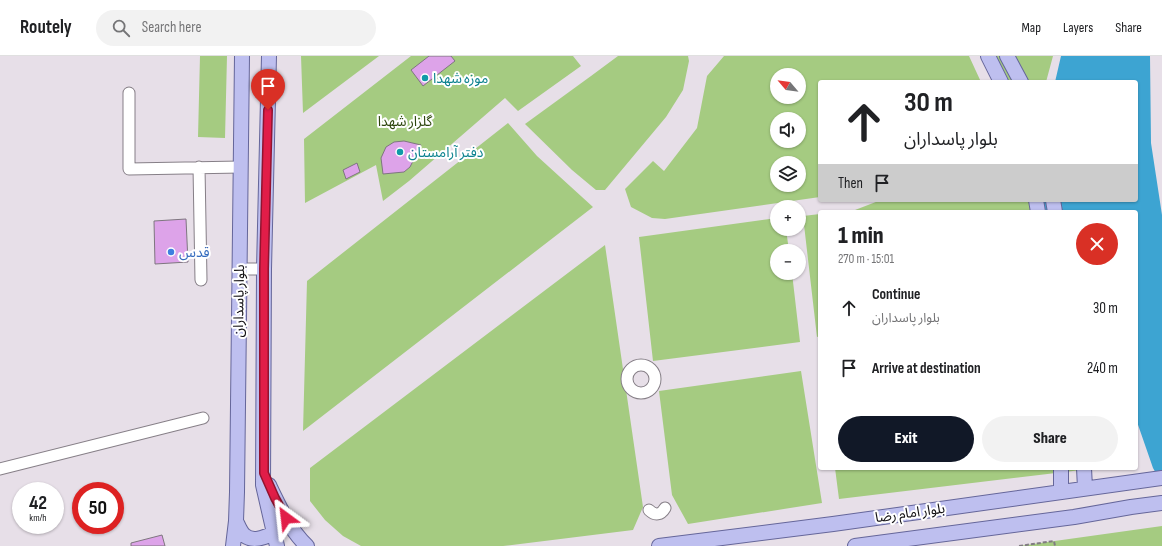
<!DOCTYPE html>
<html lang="en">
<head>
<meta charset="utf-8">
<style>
  body { margin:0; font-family:"Sofia Sans Condensed","Noto Sans Arabic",sans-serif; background:#f2f2f2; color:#202124; height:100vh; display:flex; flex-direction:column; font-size:15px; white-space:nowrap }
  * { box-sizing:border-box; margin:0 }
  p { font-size:13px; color:#757577 }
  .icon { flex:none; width:22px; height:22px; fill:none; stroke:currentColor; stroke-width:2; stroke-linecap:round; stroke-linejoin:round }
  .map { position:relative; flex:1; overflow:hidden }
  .drawer { position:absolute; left:818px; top:154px; width:320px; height:260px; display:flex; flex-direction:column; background:#fff; border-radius:4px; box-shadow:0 1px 3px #0004 }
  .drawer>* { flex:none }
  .top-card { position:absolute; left:818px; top:24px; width:320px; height:122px; border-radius:4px; box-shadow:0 1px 3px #0004; background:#fff; color:#202124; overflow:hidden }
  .needle { width:26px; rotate:299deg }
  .fabs { position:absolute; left:770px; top:12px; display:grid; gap:8px }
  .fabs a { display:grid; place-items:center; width:36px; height:36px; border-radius:50%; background:#fff; box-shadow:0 1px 3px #0004; font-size:20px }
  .speed { position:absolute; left:12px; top:426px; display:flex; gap:8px; font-size:20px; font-weight:700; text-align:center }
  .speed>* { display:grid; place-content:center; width:52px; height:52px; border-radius:50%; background:#fff; box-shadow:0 1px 3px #0004; line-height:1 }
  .speed small { font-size:10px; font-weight:400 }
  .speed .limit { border:6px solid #d22; background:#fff; color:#111 }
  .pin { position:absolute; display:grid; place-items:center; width:34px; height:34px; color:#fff; margin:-41px -17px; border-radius:50% 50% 50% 0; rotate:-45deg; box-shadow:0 0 4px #0007 }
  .pin .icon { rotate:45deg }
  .me { position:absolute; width:44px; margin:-22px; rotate:330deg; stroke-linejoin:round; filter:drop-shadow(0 0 3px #0008) }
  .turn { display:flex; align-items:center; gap:14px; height:84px; padding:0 20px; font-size:18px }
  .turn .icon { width:52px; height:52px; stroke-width:2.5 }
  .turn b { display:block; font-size:28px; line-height:34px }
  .then { display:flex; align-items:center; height:38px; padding:0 20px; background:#0003; gap:8px; font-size:15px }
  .round { display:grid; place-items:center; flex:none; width:42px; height:42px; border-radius:21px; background:#f2f2f2 }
  .overview { display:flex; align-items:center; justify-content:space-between; height:68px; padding:0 20px }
  h1 { font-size:24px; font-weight:800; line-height:30px }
  .primary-button { display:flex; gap:8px; margin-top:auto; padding:8px 20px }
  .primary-button a { flex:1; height:46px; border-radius:24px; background:#111827; color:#fff; font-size:16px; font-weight:800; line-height:46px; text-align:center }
  .primary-button a+a { background:#f2f2f2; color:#202124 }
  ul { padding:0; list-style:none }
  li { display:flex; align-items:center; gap:12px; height:60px; padding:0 20px }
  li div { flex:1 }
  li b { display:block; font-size:15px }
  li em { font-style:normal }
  header { display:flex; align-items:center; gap:24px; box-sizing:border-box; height:56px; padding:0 20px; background:#fff; border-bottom:1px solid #e0e0e0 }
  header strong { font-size:19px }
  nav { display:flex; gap:22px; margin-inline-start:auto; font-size:14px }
  .search { width:280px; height:36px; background:#f2f2f2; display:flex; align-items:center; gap:10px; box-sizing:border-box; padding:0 14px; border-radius:22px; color:#757577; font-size:15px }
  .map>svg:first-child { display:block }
  .green { fill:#a5cb81; fill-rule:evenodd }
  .water { fill:#3da4d2 }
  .building { fill:#dda3e9; stroke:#7e767f }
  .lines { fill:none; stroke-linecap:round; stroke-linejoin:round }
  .minor-casing { stroke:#867f87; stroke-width:13 }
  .major-casing { stroke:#65669a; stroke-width:16 }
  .path { stroke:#817c82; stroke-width:2; stroke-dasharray:4 2; stroke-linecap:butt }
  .minor { stroke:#fff; stroke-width:11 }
  .major { stroke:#bebfef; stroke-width:14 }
  .route-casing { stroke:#92132f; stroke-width:10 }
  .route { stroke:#e11d48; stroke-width:7 }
  .culture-dot { fill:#0f9aa8; stroke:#fff; stroke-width:1.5 }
  .shop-dot { fill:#3f7fe0; stroke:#fff; stroke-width:1.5 }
  .labels { text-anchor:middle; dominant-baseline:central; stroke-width:4; stroke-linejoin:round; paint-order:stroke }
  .culture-label { font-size:14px; fill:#0d838f; stroke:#fff; text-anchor:start }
  .park-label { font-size:14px; fill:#2d460e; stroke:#fff }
  .shop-label { font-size:14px; fill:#366cbe; stroke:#fff; text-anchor:start }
  .street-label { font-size:14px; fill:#110f12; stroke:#fff }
</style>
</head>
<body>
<header>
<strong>Routely</strong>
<div class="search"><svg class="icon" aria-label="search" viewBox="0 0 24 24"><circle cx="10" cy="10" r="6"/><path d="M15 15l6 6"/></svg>Search here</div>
<nav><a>Map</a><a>Layers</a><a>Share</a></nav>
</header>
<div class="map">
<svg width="1162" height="490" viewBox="0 0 1162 490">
  <rect width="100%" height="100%" fill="#e7dfe8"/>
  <path class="green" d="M200 0H227L225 82 198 81Z
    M301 0H379L303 57Z
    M411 0H573L581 10 518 55 505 42 409 125 383 145 376 109 305 147 304 83Z
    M618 0H688L689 5 683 34 666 61 605 134H596L572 114 525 68 591 20Z
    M724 0H969L981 26H820V141L665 163 652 162 631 151 625 133 653 105 664 115 697 72 707 20ZM777 19H799V41H777ZM777 63H799V85H777ZM777 107H799V129H777Z
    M987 0H1053L1046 26H999Z
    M508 67 537 100 593 151 303 375 307 225Z
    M881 144H1029L1035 156H840L855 154Z
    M820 158V280L817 281 803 160Z
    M777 162V173H786L789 195H777V217H792L800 286 653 305 639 181Z
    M605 189 643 451 633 474 503 490H361L343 480 325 464 310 445V412Z
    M801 315 822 447 688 468 672 439 659 335Z
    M835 412H1098L839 443Z
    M1162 470V490H1019Z"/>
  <path class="water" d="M1061 0H1150L1151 87 1162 159V428L1153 412 1136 363V156H1046L1043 144H1136V26H1055Z"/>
  <path class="building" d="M429 0H451L455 5 423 30 411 14Z
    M404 85 421 89 410 111 404 116 383 118 381 102 386 91 394 86Z
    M357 107 360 116 346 123 343 114Z
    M186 163 188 206 155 208 154 165Z
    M162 479 165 490H131V487Z"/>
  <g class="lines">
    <defs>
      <path id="minor" d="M129 37V113L241 111
        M199 111 201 224
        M239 213H264
        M627 323a14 14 0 1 1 28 0a14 14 0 1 1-28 0Z
        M0 413 203 362
        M649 454C655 460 661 459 665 452"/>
      <path id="major" d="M269 0 264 213 263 429 277 490
        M988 0 1001 26
        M1007 0 1021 26
        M1036 144 1038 156
        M1053 144 1055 156
        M1061 412V436
        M1084 412 1085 432
        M269 429C279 450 290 474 307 490
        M236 465C238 469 240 475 244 479 253 487 265 481 274 477
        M233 490 236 465 237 436 242 0
        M659 490 833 468 1162 422
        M855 490 1074 461 1131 451 1162 447"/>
    </defs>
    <use href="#minor" class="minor-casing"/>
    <use href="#major" class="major-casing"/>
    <path class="path" d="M1019 490 1054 485 1055 490"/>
    <use href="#minor" class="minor"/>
    <use href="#major" class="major"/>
  </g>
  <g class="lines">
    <defs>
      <path id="route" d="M268 54 264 213V417L275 442 286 462"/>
    </defs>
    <use href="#route" class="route-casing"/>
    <use href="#route" class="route"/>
  </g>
  <g class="culture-dot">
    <circle cx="425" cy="22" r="4"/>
    <circle cx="400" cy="96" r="4"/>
  </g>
  <circle class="shop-dot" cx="171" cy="196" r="4"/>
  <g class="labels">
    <g class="culture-label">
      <text x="433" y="22">موزه شهدا</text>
      <text x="408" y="96">دفتر آرامستان</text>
    </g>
    <g class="park-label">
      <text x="405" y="65">گلزار شهدا</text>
    </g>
    <g class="shop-label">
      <text x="179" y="196">قدس</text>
    </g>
    <g class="street-label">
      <text transform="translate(239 245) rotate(-89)">بلوار پاسداران</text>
      <text transform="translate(910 457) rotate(-8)">بلوار امام رضا</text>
    </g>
  </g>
</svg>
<div class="fabs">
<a><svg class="needle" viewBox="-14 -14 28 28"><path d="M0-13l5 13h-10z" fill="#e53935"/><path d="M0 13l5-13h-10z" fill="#757577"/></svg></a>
<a><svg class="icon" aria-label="sound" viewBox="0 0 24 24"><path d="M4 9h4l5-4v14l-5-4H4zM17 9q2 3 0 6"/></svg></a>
<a><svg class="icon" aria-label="layers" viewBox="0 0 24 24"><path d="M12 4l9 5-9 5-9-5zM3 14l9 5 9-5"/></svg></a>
<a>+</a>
<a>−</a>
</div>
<div class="speed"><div>42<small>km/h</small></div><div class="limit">50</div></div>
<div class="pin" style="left:268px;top:54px;background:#d93025"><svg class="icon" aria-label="arrive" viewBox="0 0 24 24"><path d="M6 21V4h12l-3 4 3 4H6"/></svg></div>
<svg class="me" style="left:286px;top:462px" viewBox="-20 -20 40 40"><path d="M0-17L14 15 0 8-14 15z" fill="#e11d48" stroke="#fff" stroke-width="4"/></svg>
<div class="top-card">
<div class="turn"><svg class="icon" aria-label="ahead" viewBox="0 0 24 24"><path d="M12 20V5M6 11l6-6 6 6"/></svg><div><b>30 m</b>بلوار پاسداران</div></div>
<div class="then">Then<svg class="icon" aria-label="arrive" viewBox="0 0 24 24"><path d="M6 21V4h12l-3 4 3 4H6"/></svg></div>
</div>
<section class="drawer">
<div class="overview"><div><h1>1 min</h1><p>270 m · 15:01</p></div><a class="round" style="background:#d93025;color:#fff"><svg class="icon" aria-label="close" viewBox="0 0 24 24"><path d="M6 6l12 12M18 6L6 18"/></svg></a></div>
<ul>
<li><svg class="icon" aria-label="ahead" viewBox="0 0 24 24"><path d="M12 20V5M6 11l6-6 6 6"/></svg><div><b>Continue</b><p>بلوار پاسداران</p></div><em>30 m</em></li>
<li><svg class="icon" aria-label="arrive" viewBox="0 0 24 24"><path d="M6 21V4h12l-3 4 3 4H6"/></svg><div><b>Arrive at destination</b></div><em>240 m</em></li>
</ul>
<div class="primary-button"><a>Exit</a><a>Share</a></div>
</section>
</div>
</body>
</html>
